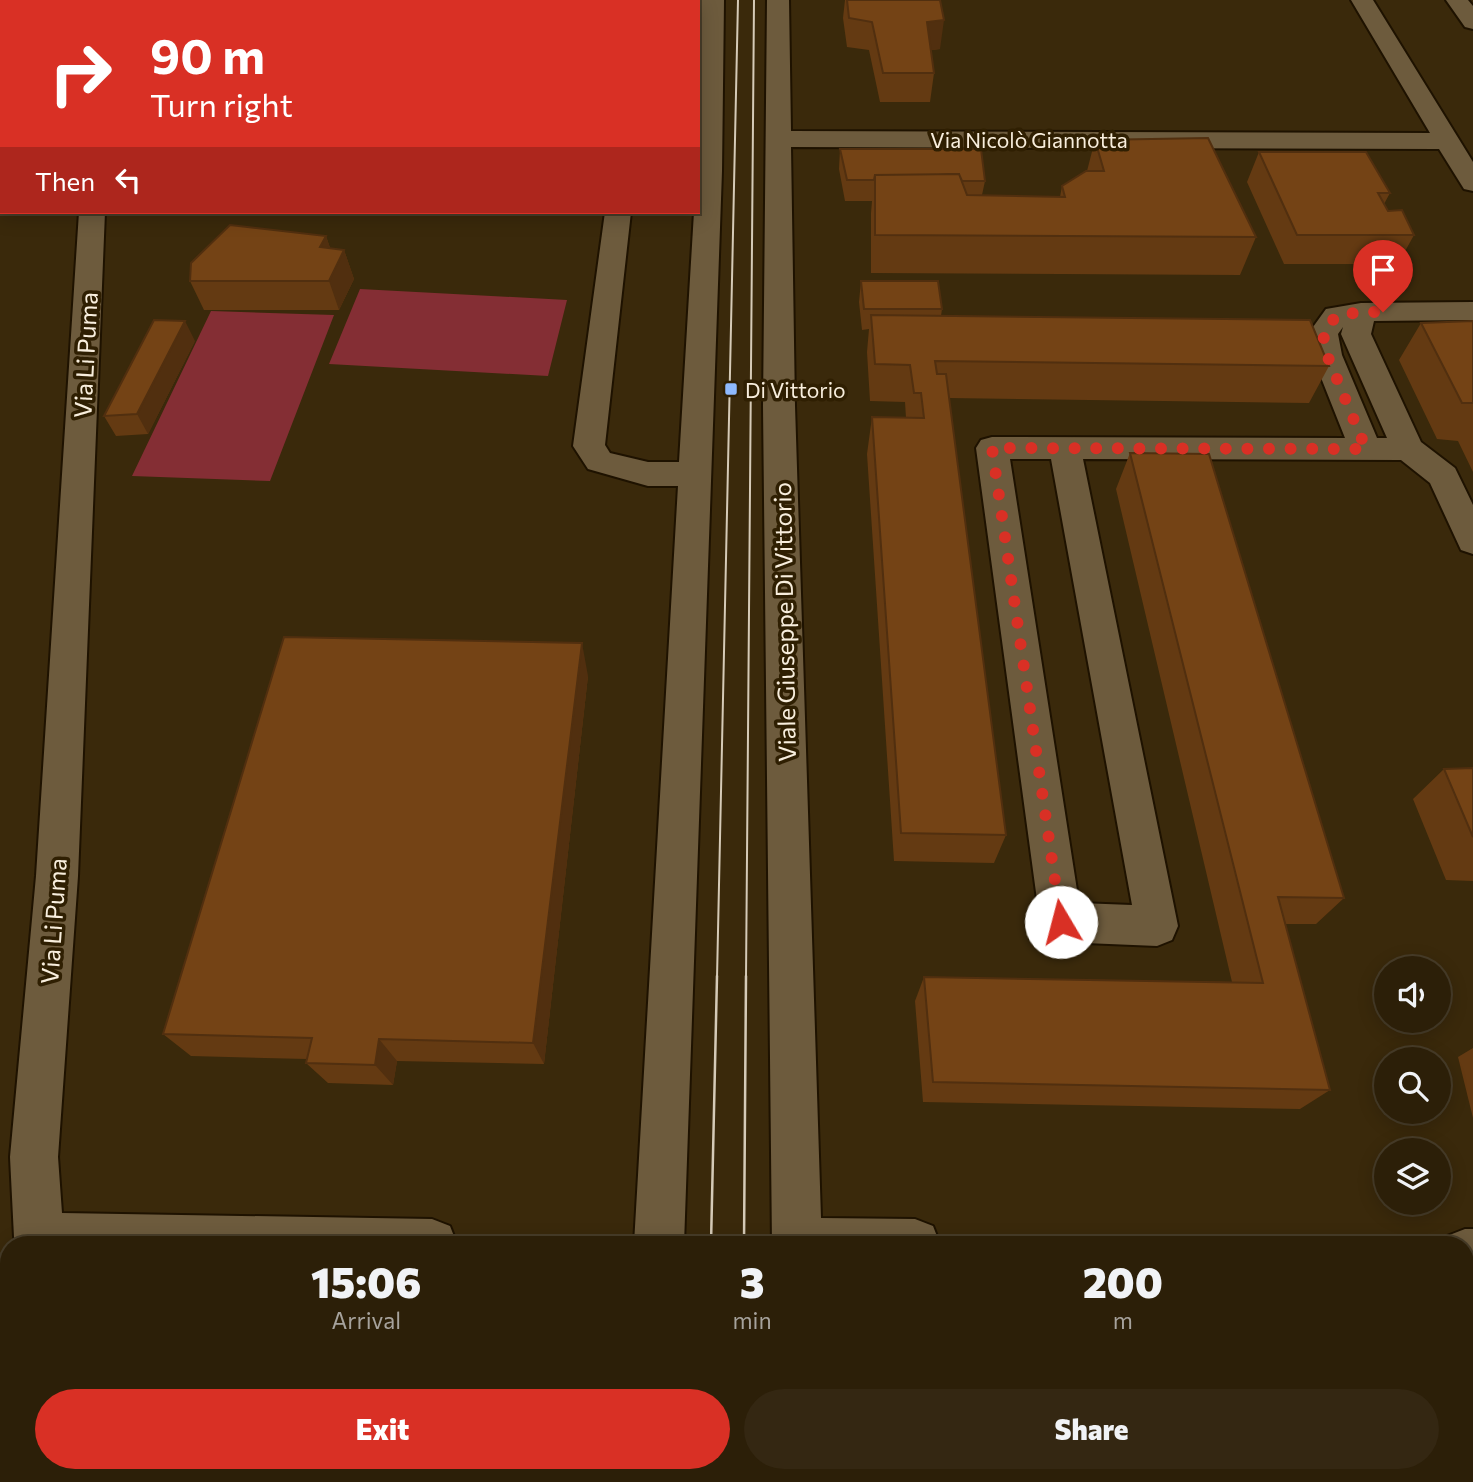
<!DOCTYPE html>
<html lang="en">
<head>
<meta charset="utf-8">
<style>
  body { margin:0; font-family:Commissioner,sans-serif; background:#342712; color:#f1f3f6; height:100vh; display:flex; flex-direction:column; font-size:26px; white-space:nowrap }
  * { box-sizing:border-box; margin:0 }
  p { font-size:23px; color:#a6a29c }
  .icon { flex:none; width:38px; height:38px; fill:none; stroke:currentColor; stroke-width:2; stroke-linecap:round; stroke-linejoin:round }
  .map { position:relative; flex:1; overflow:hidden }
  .side { position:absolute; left:0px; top:1236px; width:1474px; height:247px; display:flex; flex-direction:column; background:#2c1f08; border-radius:28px 28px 0 0; box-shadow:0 4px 18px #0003,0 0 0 2px #483d29 }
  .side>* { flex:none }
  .banner { position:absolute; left:0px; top:0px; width:700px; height:214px; box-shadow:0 4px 18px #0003,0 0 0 2px #483d29; background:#d93025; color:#fff; overflow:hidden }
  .tools { position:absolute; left:1374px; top:956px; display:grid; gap:14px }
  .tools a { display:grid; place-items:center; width:77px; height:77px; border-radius:50%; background:#2c1f08; box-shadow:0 4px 18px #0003,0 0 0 2px #483d29; font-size:35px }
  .pin { position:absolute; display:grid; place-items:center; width:60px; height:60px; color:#fff; margin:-72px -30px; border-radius:50% 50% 50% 0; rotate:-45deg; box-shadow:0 0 7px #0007 }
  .pin .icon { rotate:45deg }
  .me { position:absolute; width:77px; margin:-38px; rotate:352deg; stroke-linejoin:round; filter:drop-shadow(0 0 5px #0008) }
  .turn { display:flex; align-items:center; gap:24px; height:147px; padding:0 35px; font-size:32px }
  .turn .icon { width:91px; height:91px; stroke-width:2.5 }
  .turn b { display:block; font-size:49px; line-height:60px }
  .then { display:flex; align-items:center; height:66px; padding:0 35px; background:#0003; gap:14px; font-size:26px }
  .eta { display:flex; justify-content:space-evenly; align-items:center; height:119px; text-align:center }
  .eta b { font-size:42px; font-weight:800; line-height:49px }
  .action { display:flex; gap:14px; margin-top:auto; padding:14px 35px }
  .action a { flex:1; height:80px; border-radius:42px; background:#d93025; color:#fff; font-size:28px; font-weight:800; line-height:80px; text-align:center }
  .action a+a { background:#342712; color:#f1f3f6 }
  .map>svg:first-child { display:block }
  .green { fill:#842e34 }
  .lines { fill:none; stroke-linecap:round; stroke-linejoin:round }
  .street-casing { stroke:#1e1200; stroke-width:4 }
  .street { fill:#6d5b3d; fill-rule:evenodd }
  .tram-far1 { stroke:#d5cab7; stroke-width:2 }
  .tram { stroke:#d5cab7; stroke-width:2.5 }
  .wall { fill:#643a12 }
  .shaded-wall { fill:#512f0f }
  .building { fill:#744315; stroke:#512f0f; stroke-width:2 }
  .route { stroke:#d93025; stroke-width:12; stroke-dasharray:0 21.6 }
  .poi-dot { fill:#8eb9fd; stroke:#2f1f02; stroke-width:2.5 }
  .labels { text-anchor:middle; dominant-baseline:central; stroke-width:7; stroke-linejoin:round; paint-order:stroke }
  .far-street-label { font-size:21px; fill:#f8eedd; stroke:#2f1f02 }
  .far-poi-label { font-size:21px; fill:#f8eedd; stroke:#2f1f02; text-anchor:start }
  .street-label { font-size:24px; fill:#f8eedd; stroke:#2f1f02 }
</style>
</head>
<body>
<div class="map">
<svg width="1473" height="1482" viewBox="0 0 1473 1482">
  <rect width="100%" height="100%" fill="#3a290b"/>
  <path class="green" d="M360 289 567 300 548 376 329 364Z
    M211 311 334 315 270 481 132 476Z"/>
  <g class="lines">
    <defs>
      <path id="street" d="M102 0H124L101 2Z
        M633 0H655L632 2Z
        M702 0H724L722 171 684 1244H634L678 486H648L588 469 573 446 605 212H631L605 445 610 453 648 462H679L694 212H698Z
        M767 0H789L791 131 1430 133 1351 0H1373L1473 162V191L1464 189 1439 149 791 147 795 406 821 1218 915 1219 933 1226 940 1244H772L763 406Z
        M1446 0H1468L1473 6V29L1465 27Z
        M79 212H105L78 876 58 1157 62 1213 432 1219 450 1226 457 1244H17L14 1237 10 1157 36 876Z
        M1473 302V320L1374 321 1371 334 1421 442 1455 468 1473 505V554L1461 550 1430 483 1401 460 1083 459 1178 926 1172 940 1157 946 1061 942 1046 936 1040 922 976 448 981 440 992 437 1345 438 1312 355 1308 334 1326 309 1361 303ZM1343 327 1341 334 1387 438H1377L1342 355 1338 334ZM1010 459H1051L1132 905 1079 903Z
        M1465 1229H1473V1279H1465V1244H1444L1447 1236Z
        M623 1474H677L676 1482H622Z
        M772 1474H826V1482H772Z"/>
    </defs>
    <use href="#street" class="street-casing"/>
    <use href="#street" class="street"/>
    <path class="tram-far1" d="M717 978 738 0
      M746 978 754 0"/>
    <path class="tram" d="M711 1244 717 976
      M744 1244 746 976
      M705 1474V1482
      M742 1474V1482"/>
  </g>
  <path class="wall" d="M845 0H940V49L931 50 934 73 930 102H880L869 50 847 47 843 18Z
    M1095 140 1256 237 1240 275 871 273V213L872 201H845L839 169 840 149 985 181 982 195 1060 197 1062 186 1087 171Z
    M1259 152 1390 193 1384 204 1388 211 1414 235 1398 264H1284L1247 182Z
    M326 236 330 248 344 250 354 279 339 310H204L190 281Z
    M861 281 942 309 941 316 1329 366 1309 403 949 398 1006 835 994 863 894 861 867 454 872 417 906 418 905 402 870 401 867 352 869 329 862 330 859 302Z
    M1473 321V472L1458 441 1437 439 1399 360 1421 323Z
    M195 341 148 434 116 436 104 416Z
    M1130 453 1344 898 1316 924H1285L1330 1090 1300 1109 923 1102 915 1001 924 977 1232 982 1116 489Z
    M588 676 544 1064 397 1061 393 1085 328 1083 306 1063 307 1059 191 1056 163 1034Z
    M1473 768V881L1446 880 1413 799 1444 769Z
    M1473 1048V1118L1458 1057Z"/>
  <path class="shaded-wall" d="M0 0H13L11 2H2V7L0 9Z
    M211 0H233L234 2H209Z
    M944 20 940 49 923 51 927 22Z
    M2 49V66L1 67 0 65V51Z
    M326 236 336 265 320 247Z
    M344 250 354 279 339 310 329 281Z
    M185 321 195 341 148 434 137 414Z
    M582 643 588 676 544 1064 533 1043Z
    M379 1039 397 1061 393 1085 375 1065Z"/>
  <path class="building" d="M181 0H211L209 2H179Z
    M847 0H940L944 20 927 22 934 73H883L872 22 849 18Z
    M1208 138 1256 237 875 235V175L959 174 967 195 1065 197 1062 186 1086 171H1104L1095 140Z
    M840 149H981L985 181H962L959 174 875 175 874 180H847Z
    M1259 152H1366L1390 193H1378L1388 211 1402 210 1414 235H1297Z
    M230 225 326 236 320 247 344 250 329 281H190L191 263Z
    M861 281H938L942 309H864Z
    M871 315 1310 320 1329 366 935 361 937 374H946L1006 835 901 833 872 417 924 418 921 393H914L910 365 875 364Z
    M154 320 185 321 137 414 104 416Z
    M1473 321V403H1462L1421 323Z
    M1130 453 1209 454 1344 898 1278 897 1330 1090 933 1082 924 977 1263 983Z
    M284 637 582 643 533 1043 379 1039 375 1065 306 1063 312 1038 163 1034Z
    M1473 768V837L1444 769Z"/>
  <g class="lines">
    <path class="route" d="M1061 922 992 448 1366 449 1327 355 1323 334 1336 316 1361 312H1383"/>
  </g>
  <rect class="poi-dot" x="724" y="382" width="14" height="14" rx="3.5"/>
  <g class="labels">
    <g class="far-street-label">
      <text x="1029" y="139">Via Nicolò Giannotta</text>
    </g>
    <g class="far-poi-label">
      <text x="745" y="389">Di Vittorio</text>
    </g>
    <g class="street-label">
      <text transform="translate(85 355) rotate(-87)">Via Li Puma</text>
      <text transform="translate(784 622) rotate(-91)">Viale Giuseppe Di Vittorio</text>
      <text transform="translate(53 921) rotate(-86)">Via Li Puma</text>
    </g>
  </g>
</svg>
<div class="tools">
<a><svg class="icon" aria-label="sound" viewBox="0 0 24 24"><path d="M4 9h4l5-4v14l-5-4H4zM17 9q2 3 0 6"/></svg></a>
<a><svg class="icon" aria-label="search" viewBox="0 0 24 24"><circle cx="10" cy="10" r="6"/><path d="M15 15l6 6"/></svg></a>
<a><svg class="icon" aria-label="layers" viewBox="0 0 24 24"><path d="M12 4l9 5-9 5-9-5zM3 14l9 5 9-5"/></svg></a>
</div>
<div class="pin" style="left:1383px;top:312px;background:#d93025"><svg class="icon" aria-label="arrive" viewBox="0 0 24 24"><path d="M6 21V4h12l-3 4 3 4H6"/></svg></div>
<svg class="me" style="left:1061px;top:922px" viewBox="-20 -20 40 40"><circle r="19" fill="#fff"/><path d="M0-13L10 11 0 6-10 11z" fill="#d93025"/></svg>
<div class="banner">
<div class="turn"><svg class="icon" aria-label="right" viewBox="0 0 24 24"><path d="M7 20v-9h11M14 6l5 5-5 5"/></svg><div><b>90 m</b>Turn right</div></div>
<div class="then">Then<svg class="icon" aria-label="left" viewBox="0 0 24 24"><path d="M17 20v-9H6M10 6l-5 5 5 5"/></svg></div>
</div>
<section class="side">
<div class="eta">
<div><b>15:06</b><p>Arrival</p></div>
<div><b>3</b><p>min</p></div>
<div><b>200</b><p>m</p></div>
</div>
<div class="action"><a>Exit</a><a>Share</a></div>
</section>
</div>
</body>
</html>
